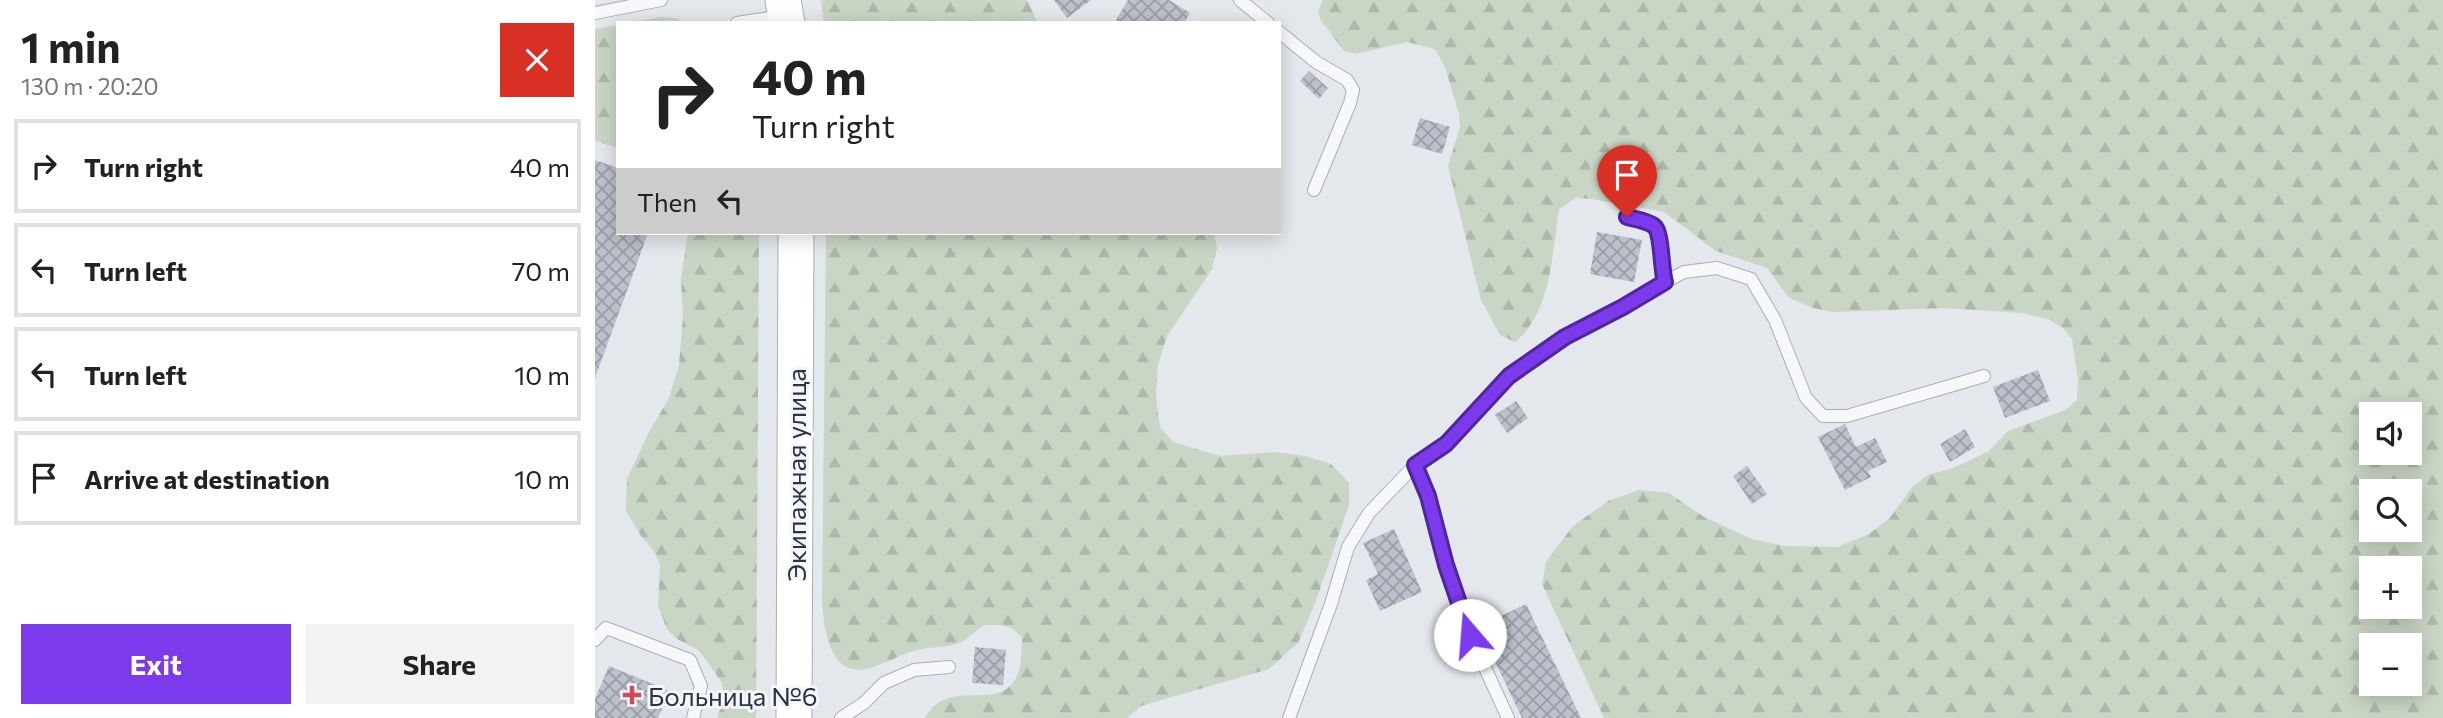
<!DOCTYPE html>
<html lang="en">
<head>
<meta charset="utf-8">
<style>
  body { margin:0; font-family:Commissioner,sans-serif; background:#f2f2f2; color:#222; height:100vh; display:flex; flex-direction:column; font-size:26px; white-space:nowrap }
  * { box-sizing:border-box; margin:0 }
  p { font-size:23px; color:#767676 }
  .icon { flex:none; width:38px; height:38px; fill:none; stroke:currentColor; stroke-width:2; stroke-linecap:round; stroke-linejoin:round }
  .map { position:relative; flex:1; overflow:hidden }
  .details { display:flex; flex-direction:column; background:#fff; width:595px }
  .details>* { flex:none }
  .guide { position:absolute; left:21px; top:21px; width:665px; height:214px; border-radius:0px; box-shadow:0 4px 18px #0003; background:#fff; color:#222; overflow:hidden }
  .fabs { position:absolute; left:1764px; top:402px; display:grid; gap:14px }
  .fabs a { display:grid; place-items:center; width:63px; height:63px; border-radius:0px; background:#fff; box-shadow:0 4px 18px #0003; font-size:35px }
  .pin { position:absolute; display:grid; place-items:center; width:60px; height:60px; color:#fff; margin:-72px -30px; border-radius:50% 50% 50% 0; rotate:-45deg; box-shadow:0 0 7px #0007 }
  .pin .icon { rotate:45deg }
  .me { position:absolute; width:77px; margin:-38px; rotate:342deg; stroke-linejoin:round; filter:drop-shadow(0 0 5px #0008) }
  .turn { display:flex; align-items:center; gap:24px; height:147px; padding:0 21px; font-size:32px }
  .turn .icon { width:91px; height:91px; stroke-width:2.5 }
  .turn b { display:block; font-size:49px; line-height:60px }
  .then { display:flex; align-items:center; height:66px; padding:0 21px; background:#0003; gap:14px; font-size:26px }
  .round { display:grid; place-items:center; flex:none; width:74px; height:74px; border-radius:0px; background:#f2f2f2 }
  .summary { display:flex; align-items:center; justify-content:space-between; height:119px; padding:0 21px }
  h1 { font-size:42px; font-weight:700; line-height:52px }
  .primary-button { display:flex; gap:14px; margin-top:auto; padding:14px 21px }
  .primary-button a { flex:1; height:80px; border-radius:0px; background:#7c3aed; color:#fff; font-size:28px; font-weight:700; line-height:80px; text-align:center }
  .primary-button a+a { background:#f2f2f2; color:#222 }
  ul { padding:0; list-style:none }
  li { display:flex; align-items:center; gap:21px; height:94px; margin:0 14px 10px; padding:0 7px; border:4px solid #e0e0e0; border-radius:0px }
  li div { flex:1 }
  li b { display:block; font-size:26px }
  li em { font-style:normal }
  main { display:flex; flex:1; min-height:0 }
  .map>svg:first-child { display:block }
  .forest { fill:url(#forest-firs); fill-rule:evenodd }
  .building { fill:url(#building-cross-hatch) }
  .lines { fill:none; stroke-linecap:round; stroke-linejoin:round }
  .service-casing { stroke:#a9aeb7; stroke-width:14 }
  .secondary-casing { stroke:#a9aeb7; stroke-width:37 }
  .service { stroke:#f7f8fa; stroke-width:12 }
  .secondary { stroke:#fff; stroke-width:35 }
  .route-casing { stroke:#51269a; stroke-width:18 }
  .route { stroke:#7c3aed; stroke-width:12 }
  .poi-dot { fill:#d1495b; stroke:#f4f6f9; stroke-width:2.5 }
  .labels { text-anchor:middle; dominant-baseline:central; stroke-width:6; stroke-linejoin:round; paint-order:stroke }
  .street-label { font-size:26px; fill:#2b3445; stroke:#f4f6f9 }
  .poi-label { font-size:26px; fill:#2b3445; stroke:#f4f6f9; text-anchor:start }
</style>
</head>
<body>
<main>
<section class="details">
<div class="summary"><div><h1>1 min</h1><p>130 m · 20:20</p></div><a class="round" style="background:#d93025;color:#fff"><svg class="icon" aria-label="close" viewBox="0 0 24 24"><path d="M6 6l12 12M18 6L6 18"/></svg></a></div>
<ul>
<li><svg class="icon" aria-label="right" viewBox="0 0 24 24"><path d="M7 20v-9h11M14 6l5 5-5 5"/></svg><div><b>Turn right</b></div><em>40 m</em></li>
<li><svg class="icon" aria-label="left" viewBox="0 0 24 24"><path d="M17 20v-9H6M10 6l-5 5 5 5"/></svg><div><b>Turn left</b></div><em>70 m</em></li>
<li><svg class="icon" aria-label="left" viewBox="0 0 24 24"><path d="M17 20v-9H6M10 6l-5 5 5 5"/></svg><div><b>Turn left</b></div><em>10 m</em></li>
<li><svg class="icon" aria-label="arrive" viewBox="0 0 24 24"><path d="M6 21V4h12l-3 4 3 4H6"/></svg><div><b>Arrive at destination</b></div><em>10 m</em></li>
</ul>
<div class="primary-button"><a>Exit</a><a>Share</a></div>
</section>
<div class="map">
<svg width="1848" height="718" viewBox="0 0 1848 718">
  <defs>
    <pattern id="forest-firs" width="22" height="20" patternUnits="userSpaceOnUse" patternTransform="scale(1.75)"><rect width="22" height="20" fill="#c9d6c5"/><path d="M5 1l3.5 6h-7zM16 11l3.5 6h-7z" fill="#adb8ab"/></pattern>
    <pattern id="building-cross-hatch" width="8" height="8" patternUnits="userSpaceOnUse" patternTransform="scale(1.75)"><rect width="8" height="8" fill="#bbc0ca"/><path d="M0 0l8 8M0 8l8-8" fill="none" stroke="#989da6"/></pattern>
  </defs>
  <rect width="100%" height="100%" fill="#e4e7ec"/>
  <path class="forest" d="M226 0H432L443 23H229Z
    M728 0H1848V718H1009L947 584 951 562 977 527 1013 501 1044 490 1074 493 1109 517 1157 539 1189 546 1242 547 1274 534 1294 519 1318 486 1333 475 1361 467 1394 451 1413 431 1470 410 1482 400 1483 380 1477 339 1468 328 1453 319 1427 313 1350 308 1238 312 1218 308 1194 298 1172 268 1121 251 1069 212 996 199 981 198 964 209C957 252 957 312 920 342L905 335 886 300 853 166 865 127 864 114 850 67 840 49 812 42 760 54 749 51 725 19 723 11ZM1776 415H1815V453H1776ZM1776 492H1815V530H1776ZM1776 569H1815V607H1776ZM1776 646H1815V684H1776Z
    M65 17 82 18 90 23H35Z
    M23 25V148L0 141V29Z
    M93 233H164L161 718H122L129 697 127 683 105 651 82 639 72 629 63 606 65 565 59 551 46 536 31 511 32 479 54 432 74 398 84 365 88 316 86 279Z
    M231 233H619L622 248 617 269 572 336 563 364 561 397 565 427 578 442 625 456 679 452 711 456 736 464 754 483V505L721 601 703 643 674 669 546 706 532 718H330C355 673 408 718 424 671 427 661 426 649 427 638 415 623 407 625 389 625 379 632 370 643 357 645 343 648 329 647 315 652 301 657 289 664 275 668 235 680 229 630 227 602Z"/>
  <path class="building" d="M459 0H496L472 18Z
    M533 0H574L595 13 589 23H519Z
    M714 71 733 88 724 99 705 81Z
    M825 118 855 127 847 154 817 145Z
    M0 160 23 168V233H53L0 378Z
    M1002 232 1047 240 1039 282 995 274Z
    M1443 370 1455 401 1410 418 1398 387Z
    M921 401 933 418 912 433 900 415Z
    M1250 424 1261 447 1280 438 1292 462 1273 471 1276 477 1250 490 1223 437Z
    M1370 429 1380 447 1355 462 1345 444Z
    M1152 466 1172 494 1157 504 1138 476Z
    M799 529 827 592 785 611 771 580 783 574 768 543Z
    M931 604 986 718H927L898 657 883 627Z
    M380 647 411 650 408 685 377 683Z
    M14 666 75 691 63 718H0V699Z"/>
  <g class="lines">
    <defs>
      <path id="service" d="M645 0 673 23
        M0 13 66 0
        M142 23 188 16
        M684 32 721 62 752 80 758 90 755 103 719 190
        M1032 217C1040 219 1053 221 1060 226 1067 231 1066 270 1070 282
        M820 465 833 496 851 565 875 635 913 718
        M0 640 11 628 95 660 106 686 98 718
        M246 718 269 703 289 683 319 670 354 667
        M694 718 736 604 753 547 774 513 820 465 851 444 914 376 970 337 1028 307 1070 282 1089 272 1122 268 1156 279 1180 320 1211 398 1228 416H1252L1389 376"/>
      <path id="secondary" d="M188 0 192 23
        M199 718 201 233"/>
    </defs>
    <use href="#service" class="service-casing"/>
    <use href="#secondary" class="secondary-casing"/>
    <use href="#service" class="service"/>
    <use href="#secondary" class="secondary"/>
  </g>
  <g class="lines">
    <defs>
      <path id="route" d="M875 635 851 565 833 496 820 465 851 444 914 376 970 337 1028 307 1070 282C1066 270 1067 231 1059 226 1053 221 1040 219 1032 217"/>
    </defs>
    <use href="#route" class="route-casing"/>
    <use href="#route" class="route"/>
  </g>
  <path class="poi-dot" d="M33.5 684.5h7v7h7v7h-7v7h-7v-7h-7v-7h7z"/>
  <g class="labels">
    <g class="street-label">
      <text transform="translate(200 475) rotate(-90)">Экипажная улица</text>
    </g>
    <g class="poi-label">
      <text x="53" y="695">Больница №6</text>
    </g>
  </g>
</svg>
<div class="fabs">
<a><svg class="icon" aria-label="sound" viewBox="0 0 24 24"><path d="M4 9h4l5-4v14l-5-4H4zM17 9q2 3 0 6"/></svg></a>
<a><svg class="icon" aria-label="search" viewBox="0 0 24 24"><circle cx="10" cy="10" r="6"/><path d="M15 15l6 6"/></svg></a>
<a>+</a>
<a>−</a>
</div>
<div class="pin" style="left:1032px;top:217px;background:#d93025"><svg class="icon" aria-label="arrive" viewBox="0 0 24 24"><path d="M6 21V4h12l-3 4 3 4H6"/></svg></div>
<svg class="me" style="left:875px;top:635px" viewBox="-20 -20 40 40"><circle r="19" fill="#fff"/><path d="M0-13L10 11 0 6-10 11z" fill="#7c3aed"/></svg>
<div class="guide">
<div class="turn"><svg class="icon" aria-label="right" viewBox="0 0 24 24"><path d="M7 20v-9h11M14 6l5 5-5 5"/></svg><div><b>40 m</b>Turn right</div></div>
<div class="then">Then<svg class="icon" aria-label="left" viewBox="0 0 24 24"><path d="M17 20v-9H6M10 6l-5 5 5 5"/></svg></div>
</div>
</div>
</main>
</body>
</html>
